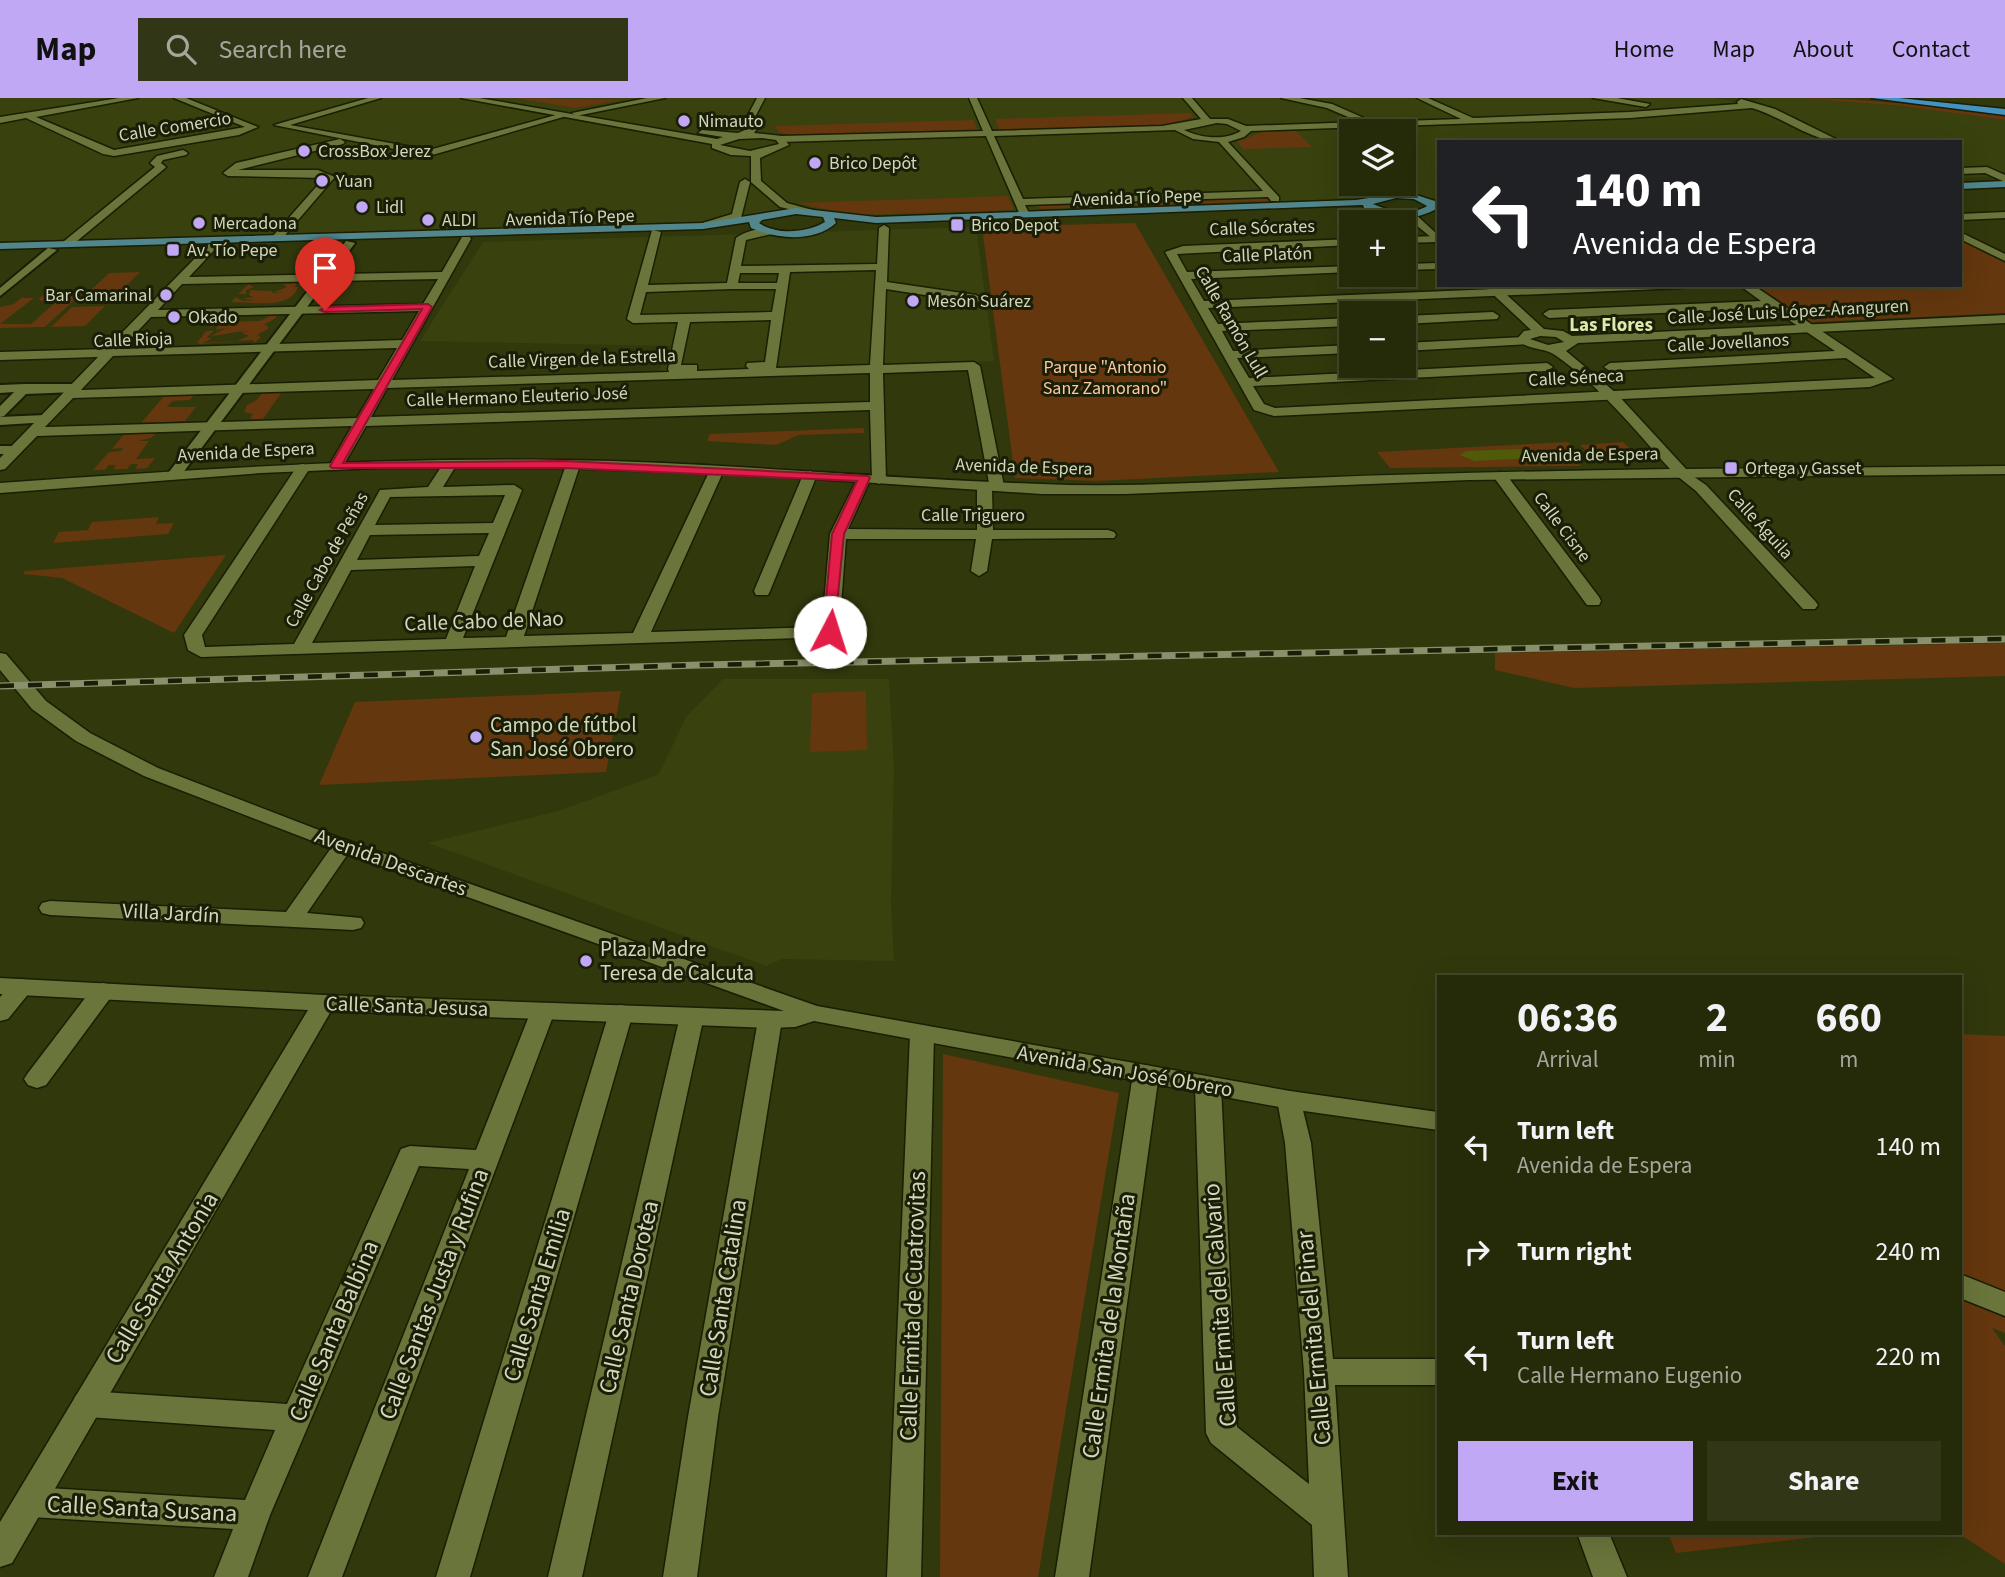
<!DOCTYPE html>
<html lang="en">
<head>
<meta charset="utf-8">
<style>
  body { margin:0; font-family:"Source Sans 3",sans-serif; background:#313617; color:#f1f3f6; height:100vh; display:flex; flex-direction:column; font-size:26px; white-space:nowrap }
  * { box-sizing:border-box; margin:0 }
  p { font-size:23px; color:#a3a79c }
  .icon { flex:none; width:38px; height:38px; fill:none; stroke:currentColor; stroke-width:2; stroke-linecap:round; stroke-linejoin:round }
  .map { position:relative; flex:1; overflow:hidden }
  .panel { position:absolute; left:1437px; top:877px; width:525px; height:560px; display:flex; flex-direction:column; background:#252a09; border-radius:0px; box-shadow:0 7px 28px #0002,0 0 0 2px #42462a }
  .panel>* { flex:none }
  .banner { position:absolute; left:1437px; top:42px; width:525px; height:147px; border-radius:0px; box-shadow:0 7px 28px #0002,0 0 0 2px #42462a; background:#202124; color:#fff; overflow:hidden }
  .fabs { position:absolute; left:1339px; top:21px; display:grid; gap:14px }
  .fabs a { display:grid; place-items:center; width:77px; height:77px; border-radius:0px; background:#252a09; box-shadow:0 7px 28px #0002,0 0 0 2px #42462a; font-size:35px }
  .pin { position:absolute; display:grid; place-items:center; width:60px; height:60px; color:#fff; margin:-72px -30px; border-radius:50% 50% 50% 0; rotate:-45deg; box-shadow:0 0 7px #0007 }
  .pin .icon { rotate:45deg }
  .me { position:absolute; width:77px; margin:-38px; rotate:5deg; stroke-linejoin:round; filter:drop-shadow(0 0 5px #0008) }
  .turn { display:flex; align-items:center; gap:24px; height:147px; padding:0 21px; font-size:32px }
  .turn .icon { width:91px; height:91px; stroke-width:2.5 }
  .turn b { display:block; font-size:49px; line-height:60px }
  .eta { display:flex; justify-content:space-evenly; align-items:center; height:119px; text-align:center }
  .eta b { font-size:42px; font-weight:700; line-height:49px }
  .primary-button { display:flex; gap:14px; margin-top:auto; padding:14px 21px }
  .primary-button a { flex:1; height:80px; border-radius:0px; background:#c0a8f4; color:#111; font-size:28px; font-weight:700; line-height:80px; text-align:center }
  .primary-button a+a { background:#313617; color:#f1f3f6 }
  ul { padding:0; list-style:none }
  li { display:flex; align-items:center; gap:21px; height:105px; padding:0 21px }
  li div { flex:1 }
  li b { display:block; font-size:26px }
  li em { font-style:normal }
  header { display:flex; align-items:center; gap:42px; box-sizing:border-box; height:98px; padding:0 35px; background:#c0a8f4; color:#111 }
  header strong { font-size:33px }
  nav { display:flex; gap:38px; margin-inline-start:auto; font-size:24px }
  .search { width:490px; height:63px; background:#313617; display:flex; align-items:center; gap:18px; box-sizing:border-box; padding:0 24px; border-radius:0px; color:#a3a79c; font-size:26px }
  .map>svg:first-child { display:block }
  .built { fill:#39410e; fill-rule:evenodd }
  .green { fill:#64370e }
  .water { fill:#505b0a }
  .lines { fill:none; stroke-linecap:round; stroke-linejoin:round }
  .pedestrian-casing { stroke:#1a1e02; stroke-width:4 }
  .minor-casing { stroke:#1a1e02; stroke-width:3 }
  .tertiary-casing { stroke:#1a1e02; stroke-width:3 }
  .primary-casing { stroke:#1a1e02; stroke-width:3 }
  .motorway-casing { stroke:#1a1e02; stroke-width:3 }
  .pedestrian { fill:#6a753c; fill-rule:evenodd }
  .minor { fill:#6a753c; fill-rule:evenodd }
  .tertiary { fill:#6a753c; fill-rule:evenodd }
  .primary { fill:#52868c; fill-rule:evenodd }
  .motorway { fill:#4292c2; fill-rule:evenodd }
  .rail-casing { stroke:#89906c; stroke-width:7 }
  .rail { stroke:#1a1e07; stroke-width:4.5; stroke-dasharray:14; stroke-linecap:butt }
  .route { fill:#e11d48; stroke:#92132f; stroke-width:2 }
  .poi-dot { fill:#c0a8f4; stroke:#1a1e07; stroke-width:2.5 }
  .labels { text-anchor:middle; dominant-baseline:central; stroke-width:6; stroke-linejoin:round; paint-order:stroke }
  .far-poi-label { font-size:18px; fill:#d0d7ba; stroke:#1a1e07; text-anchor:start }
  .far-street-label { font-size:18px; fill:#d0d7ba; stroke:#1a1e07 }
  .far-park-label { font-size:18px; fill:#fcc8a2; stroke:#1a1e07 }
  .far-neighbourhood-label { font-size:19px; font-weight:bold; fill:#ddeaae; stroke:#1a1e07 }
  .street-label { font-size:21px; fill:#d0d7ba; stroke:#1a1e07 }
  .poi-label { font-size:21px; fill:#d0d7ba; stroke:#1a1e07; text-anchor:start }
  .near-street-label { font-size:24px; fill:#d0d7ba; stroke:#1a1e07 }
</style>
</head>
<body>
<header>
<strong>Map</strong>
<div class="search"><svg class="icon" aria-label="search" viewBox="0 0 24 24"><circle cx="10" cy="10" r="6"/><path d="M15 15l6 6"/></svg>Search here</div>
<nav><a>Home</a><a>Map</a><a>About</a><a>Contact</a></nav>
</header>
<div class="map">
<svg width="2005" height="1479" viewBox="0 0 2005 1479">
  <rect width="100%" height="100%" fill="#31380c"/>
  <path class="built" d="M0 0H1713L1745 5 1764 0H1800L1902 8 2005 22V78L1960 80V44H1438V101L1393 96 1350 103 819 121 807 117 790 116 767 120 763 124 470 135 14 143H0ZM1351 33H1404V86H1351Z
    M976 129 994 263 658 274 671 248 420 243 483 144Z
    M723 581H889L894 670 891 805 894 863 782 861 766 868 428 745 558 713 658 677 687 618Z"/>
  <path class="green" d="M515 0 621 2 575 10Z
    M1798 0C1867 0 1936 9 2005 17V22L1902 8Z
    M1191 15 1193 19 1162 28 1000 33 995 21Z
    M973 22 978 33 798 39 779 34 774 28Z
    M1294 31 1312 49 1243 51 1237 44 1267 32Z
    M1264 97 1270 103 1040 111 1037 105Z
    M1008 98 1014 112 856 117 796 105Z
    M1135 125 1279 374 1096 383 1015 380 982 129Z
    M1960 142 2005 165V215L1811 224 1755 187H1960Z
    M140 174 122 192 90 193 109 175Z
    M285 184 284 186 297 185 295 189H298C290 212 253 204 231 204L236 199 243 203 255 202 241 201 253 199 249 197 250 192 273 193 272 195 283 194H274L287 189 283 186 252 185 249 187 254 189 246 192V196H238L250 185Z
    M83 194 45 229 0 230V209L14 206 21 200H34L0 226H31L57 203H41L39 201 45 195Z
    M105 208 85 228 51 229 72 209Z
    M273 216H277L276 220 264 227 268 228V231L257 237 261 239 254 245 253 242 201 246 197 245 206 233H214L207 239 212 241 202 245 237 243 249 238 241 234H251C239 232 225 237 211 238L226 230 216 232 218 226 209 230 214 224 260 223Z
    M282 294 263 321H250L253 316 244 314 247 307 257 302 262 295Z
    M194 297 190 302 172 303 167 309H196L185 323 141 325 164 298Z
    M864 330V335L799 337 776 347 707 343 710 336Z
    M156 335 151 340 138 343H149L136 361 155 360 147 370 135 371 138 366H131L127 371H113L116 367H109L105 372H93L109 354 121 353 123 350 112 351 124 336Z
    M1568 344 1575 351 1564 353 1581 368 1390 370 1377 354Z
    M1623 344 1642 362 1598 364 1580 347Z
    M159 419 156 426 174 425 168 436 53 445 59 434 88 432 92 424Z
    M226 457 174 535 62 480 23 476 25 473Z
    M2005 545V578L1574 590 1495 572V555Z
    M621 593 606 674 319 687 355 604Z
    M866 593 867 652 810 654 812 595Z
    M1960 936 2005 938V1235L1992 1230 2005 1248V1466L1958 1435Z
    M943 956 1119 995 1038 1479H940Z
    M1668 1435H1852L1676 1455Z"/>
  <path class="water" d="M1520 351 1529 360 1475 363 1459 357 1466 353Z"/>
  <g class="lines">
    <defs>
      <path id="pedestrian" d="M346 143 355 145 179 380H169V374Z
        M48 150 57 152 0 198V190Z
        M25 286H75L81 290 75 294 26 296 4 318 0 319V308L14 294 0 295V287Z
        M45 317 49 318V324L0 327V319Z
        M0 348H15L22 352 15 356H0Z"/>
      <path id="minor" d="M119 0H138L36 19 114 52 245 29 174 0H186L258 29 239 37 114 58 103 56 26 20 0 25V19Z
        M368 0H381L290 27 429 52 563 15 570 17 429 58 274 27Z
        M647 0H665L576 18 572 15Z
        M969 0H977L992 33 1162 28 1201 21 1183 0H1192L1210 21H1228L1246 28 1360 24 1327 10 1281 0H1299L1332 6 1373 24 1461 21 1417 0H1428L1473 20 1630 14 1738 6 1737 4 1741 1 1775 11 1842 44C1812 44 1781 18 1752 10L1630 20 1251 33 1244 39 1228 44 1279 99V103H1271L1268 99 1025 107 1029 115 1024 118 1020 117 986 38 781 44 776 41 781 38 983 33ZM1217 25 1227 26 1241 33C1224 43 1201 40 1184 32ZM1175 32 1193 41 1219 44 1263 93 1023 101 994 38Z
        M1593 0H1617L1650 6 1646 9Z
        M340 41 345 44 343 46 238 72H318L335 79 280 143H272V139L324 80 228 78 223 75 236 65Z
        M183 52 188 55 186 57 163 62 161 65 166 69 164 71 71 148H63V144L155 69 150 65 157 58Z
        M1960 70 1987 69 2005 77V84L1985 75 1960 76Z
        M745 81 750 84 741 120 699 130V126L732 116 740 84Z
        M2005 114V120L1960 122V116Z
        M884 127 889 130 887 184 976 197 982 201 976 205 886 191 883 267 974 264 980 268 1004 388 997 392 992 391 993 432H1108L1114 434 1116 437 1114 440 992 441 987 473 979 478 971 473 976 441H846L839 534 830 539 201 559 188 552 184 537 298 367 303 366 310 370 202 537 205 549 294 546 380 392 428 389 445 363 450 362 457 366 443 389 514 387 522 392 463 540 506 539 566 367 573 363 580 367 524 538 633 535 710 372 717 368 724 372 651 534 822 529 830 436 859 377H869L871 380 848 431 977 432V388L979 385H989L968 272 883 275 886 382 879 386 872 382 870 312 366 328 343 368 336 372 329 368 352 328 37 338 5 371 0 372V360L98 259 0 262V254L106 251 209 146 218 148 189 179 442 174 462 139H470L471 141 392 282 669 274 668 271 678 224 633 225 627 221 652 132 661 134 648 187 727 185 736 140C746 132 769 127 780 134L746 142 741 168 877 166 879 130ZM876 172 870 267 776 270 790 174ZM740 175H779L777 185H738ZM438 181 423 206 158 212 182 186ZM732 191H776L772 214 640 217 646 194ZM419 213 402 242 121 251 151 219ZM771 222 765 264 747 265 746 268 749 271 697 273V267H681L690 224ZM397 250 378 282 81 292 113 258ZM870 275V304L371 319 387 290ZM374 291 357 320 45 329 73 300ZM505 397 493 425 375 427 390 399ZM489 435 479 458 357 462 370 437ZM475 468 446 541 312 545 351 472Z
        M1960 134 2005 156V163L1960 141Z
        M1438 138V144L1404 145V139Z
        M1351 141V147L1177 156 1187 174 1351 168V174L1191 181 1204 203 1592 187H1688L1682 190 1208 210 1218 226 1351 220V228L1222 233 1233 253 1351 247V255L1237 260 1249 280 1547 265 1553 269 1547 273 1253 288 1264 306 1275 310 1875 280 1846 260 1610 273 1604 269 1610 265 1835 253 1771 210 1549 220 1543 216 1549 212 1761 203 1739 187H1753L1893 281 1870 289 1274 318 1254 312 1165 154 1183 148Z
        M1438 165V171L1404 172V166Z
        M1493 214 1499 218 1497 221 1404 226V218Z
        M1525 239 1529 240V246L1404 253V245Z
        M1681 370 1706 387 1815 503 1818 507 1815 511H1803L1696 393 1676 377 1674 374 1676 371Z
        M810 373 817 377 770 493 768 497H756L754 493 803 377Z
        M1500 374 1505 375 1599 499 1601 503 1599 507H1587L1493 378Z
        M343 741 350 743 354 747 307 815 361 820 364 825 361 830 353 832 50 817 42 815 39 810 42 805 50 803 286 814 336 743Z
        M22 881 30 884 34 889 8 921 0 923V899L14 884Z
        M103 885 111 887 115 893 111 899 46 987 37 990 28 987 24 981 28 975 95 887Z
        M543 905 551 907 555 913 342 1479H308L469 1071 419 1068 270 1417 248 1479H214L233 1431 31 1419 20 1414 15 1404 20 1394 31 1389 245 1402 275 1332 87 1319 76 1315 72 1306 76 1297 87 1293 287 1306 401 1051 410 1048 476 1052 531 913 535 907Z
        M621 907 629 909 633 915 470 1479H436L609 915 613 909Z
        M692 910 701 912 704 918 582 1479H548L680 918 683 912Z
        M770 914 779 916 782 922 718 1319 697 1479H663L688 1319 758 922 761 916Z
        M922 928 931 930 934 936 921 1479H887L910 936 913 930Z
        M1146 967 1155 970 1159 976 1089 1479H1055L1133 976 1137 970Z
        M1208 979 1217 982 1221 988 1237 1329 1309 1386 1304 1274 1285 1045 1277 1002 1281 996 1290 993 1299 996 1311 1045 1333 1261H1438V1287H1335L1348 1479H1314L1312 1427 1211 1345 1206 1335 1195 988 1199 982Z"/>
      <path id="tertiary" d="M461 0H479L717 41 723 39 698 35 702 32 738 35 747 31V19L757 0H765L755 19 756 32 754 35 782 38 789 47 760 60 761 83 787 105 820 114 815 117 780 109 751 84V58L731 57 712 50V46ZM762 40 776 42 779 46 750 53 720 47 739 41Z
        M1405 114H1413L1438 137V145L1405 118Z
        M1483 187H1496L1544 231 1563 233 1572 238 2005 217V225L1578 245 1566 253 1616 295 1686 371 2005 368V376L1469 382 1125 396H1042L753 377 564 370H378L261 375 0 395V385C188 372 374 359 562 362 722 364 881 381 1041 386 1130 390 1220 383 1309 380 1430 375 1550 373 1670 371 1635 332 1600 288 1555 257 1544 249 1528 253 1517 241L1524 233 1531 232ZM1540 238 1556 239 1564 244 1548 247 1530 241Z
        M0 555 6 556 46 603 90 635 158 670 337 739 817 908 1290 993 1438 1014V1032L1290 1011 814 923 795 929 770 930 331 913 12 1465 0 1469V1424L308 912 0 896V880L324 897 784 913 323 747 144 678 76 643 32 611 0 572Z
        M1960 1176 2005 1194V1218L1960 1200Z
        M1577 1435H1609L1627 1479H1593Z"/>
      <path id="primary" d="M2005 83V89L1960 91V85Z
        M1407 94 1438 104V110C1415 124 1389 121 1364 110L1363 107 876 125 834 120 836 125C814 145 777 141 751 130L749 124 703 131 0 151V145L703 125 796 110 876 119 1356 102ZM1396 100 1414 101 1427 108C1411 118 1389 113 1373 106ZM796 116 823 119 825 124C807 135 776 137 759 125L762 122Z"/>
      <path id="motorway" d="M1872 0H1899L2005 11V17Z"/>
    </defs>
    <use href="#pedestrian" class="pedestrian-casing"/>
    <use href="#minor" class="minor-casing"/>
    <use href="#tertiary" class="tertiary-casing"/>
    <use href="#primary" class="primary-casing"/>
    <use href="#motorway" class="motorway-casing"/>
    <use href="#pedestrian" class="pedestrian"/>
    <use href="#minor" class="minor"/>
    <use href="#tertiary" class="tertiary"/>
    <use href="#primary" class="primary"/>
    <use href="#motorway" class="motorway"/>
    <defs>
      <path id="rail" d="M0 588 700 567 2005 541"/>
    </defs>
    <use href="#rail" class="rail-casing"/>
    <use href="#rail" class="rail"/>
  </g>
  <path class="route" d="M428 206 432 209 343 365 564 363 868 378 870 380 844 436 834 537 830 538 823 534 832 436 857 383 564 370H332L330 368 422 211 325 214 320 212 325 209Z"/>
  <g class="poi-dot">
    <circle cx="684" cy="23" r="7"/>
    <circle cx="304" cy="53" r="7"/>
    <circle cx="815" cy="65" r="7"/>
    <circle cx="322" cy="83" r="7"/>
    <circle cx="362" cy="109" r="7"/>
    <circle cx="428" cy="122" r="7"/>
    <circle cx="199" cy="125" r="7"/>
    <rect x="950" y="120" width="14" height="14" rx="3.5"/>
    <rect x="166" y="145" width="14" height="14" rx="3.5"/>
    <circle cx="166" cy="197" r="7"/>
    <circle cx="913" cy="203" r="7"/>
    <circle cx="174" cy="219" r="7"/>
    <rect x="1724" y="363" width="14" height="14" rx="3.5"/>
    <circle cx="476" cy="639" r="7"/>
    <circle cx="586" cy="863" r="7"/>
  </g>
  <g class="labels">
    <g class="far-poi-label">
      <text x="698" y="23">Nimauto</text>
      <text x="318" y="53">CrossBox Jerez</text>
      <text x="829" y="65">Brico Depôt</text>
      <text x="336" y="83">Yuan</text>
      <text x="376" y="109">Lidl</text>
      <text x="442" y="122">ALDI</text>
      <text x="213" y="125">Mercadona</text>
      <text x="971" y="127">Brico Depot</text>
      <text x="187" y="152">Av. Tío Pepe</text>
      <text x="152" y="197" text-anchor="end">Bar Camarinal</text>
      <text x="927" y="203">Mesón Suárez</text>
      <text x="188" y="219">Okado</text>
      <text x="1745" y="370">Ortega y Gasset</text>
    </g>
    <g class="far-street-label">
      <text transform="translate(175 29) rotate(-9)">Calle Comercio</text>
      <text transform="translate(1137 100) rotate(-2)">Avenida Tío Pepe</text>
      <text transform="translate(570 120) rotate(-2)">Avenida Tío Pepe</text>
      <text transform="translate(1262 130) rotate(-2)">Calle Sócrates</text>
      <text transform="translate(1267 157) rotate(-2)">Calle Platón</text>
      <text transform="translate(1788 214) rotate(-3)">Calle José Luis López-Aranguren</text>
      <text transform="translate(1231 224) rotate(60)">Calle Ramón Lull</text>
      <text transform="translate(133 242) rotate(-2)">Calle Rioja</text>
      <text transform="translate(1728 245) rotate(-3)">Calle Jovellanos</text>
      <text transform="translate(582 261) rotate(-2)">Calle Virgen de la Estrella</text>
      <text transform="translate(1576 280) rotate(-3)">Calle Séneca</text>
      <text transform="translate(517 299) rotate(-2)">Calle Hermano Eleuterio José</text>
      <text transform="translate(246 354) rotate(-3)">Avenida de Espera</text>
      <text transform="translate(1590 357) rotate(-1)">Avenida de Espera</text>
      <text transform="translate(1024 369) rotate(2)">Avenida de Espera</text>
      <text x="973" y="417">Calle Triguero</text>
      <text transform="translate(1760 426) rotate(48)">Calle Águila</text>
      <text transform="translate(1562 429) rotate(53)">Calle Cisne</text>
      <text transform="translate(327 462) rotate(-61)">Calle Cabo de Peñas</text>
    </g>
    <g class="far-park-label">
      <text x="1105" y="269">Parque "Antonio<tspan x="1105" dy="21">Sanz Zamorano"</tspan></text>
    </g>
    <g class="far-neighbourhood-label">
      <text x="1611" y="227">Las Flores</text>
    </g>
    <g class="street-label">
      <text transform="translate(484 523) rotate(-2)">Calle Cabo de Nao</text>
      <text transform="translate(391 764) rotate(20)">Avenida Descartes</text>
      <text transform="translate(171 815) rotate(3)">Villa Jardín</text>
      <text transform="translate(407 908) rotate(2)">Calle Santa Jesusa</text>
      <text transform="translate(1125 973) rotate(10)">Avenida San José Obrero</text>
    </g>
    <g class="poi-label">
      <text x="490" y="627">Campo de fútbol<tspan x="490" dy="24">San José Obrero</tspan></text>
      <text x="600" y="851">Plaza Madre<tspan x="600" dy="24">Teresa de Calcuta</tspan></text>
    </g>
    <g class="near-street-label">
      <text transform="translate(162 1180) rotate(-59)">Calle Santa Antonia</text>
      <text transform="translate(434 1196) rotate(-69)">Calle Santas Justa y Rufina</text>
      <text transform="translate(537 1197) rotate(-73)">Calle Santa Emilia</text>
      <text transform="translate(629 1199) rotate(-77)">Calle Santa Dorotea</text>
      <text transform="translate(723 1200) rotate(-81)">Calle Santa Catalina</text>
      <text transform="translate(1220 1207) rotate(-94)">Calle Ermita del Calvario</text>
      <text transform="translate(913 1208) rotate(-88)">Calle Ermita de Cuatrovitas</text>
      <text transform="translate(1109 1228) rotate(-82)">Calle Ermita de la Montaña</text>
      <text transform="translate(334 1233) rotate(-67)">Calle Santa Balbina</text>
      <text transform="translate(1314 1240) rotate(-95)">Calle Ermita del Pinar</text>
      <text transform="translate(142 1411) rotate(3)">Calle Santa Susana</text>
    </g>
  </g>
</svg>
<div class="fabs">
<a><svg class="icon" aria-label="layers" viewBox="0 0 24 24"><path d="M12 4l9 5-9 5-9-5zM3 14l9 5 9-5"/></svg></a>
<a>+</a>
<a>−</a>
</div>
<div class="pin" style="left:325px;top:212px;background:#d93025"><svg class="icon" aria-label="arrive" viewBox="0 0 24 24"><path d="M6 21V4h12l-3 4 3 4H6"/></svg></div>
<svg class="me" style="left:830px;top:534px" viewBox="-20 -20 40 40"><circle r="19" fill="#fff"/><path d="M0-13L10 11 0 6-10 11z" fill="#e11d48"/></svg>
<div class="banner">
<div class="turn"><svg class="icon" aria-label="left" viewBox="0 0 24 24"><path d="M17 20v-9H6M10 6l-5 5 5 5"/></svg><div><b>140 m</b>Avenida de Espera</div></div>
</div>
<section class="panel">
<div class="eta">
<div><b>06:36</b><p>Arrival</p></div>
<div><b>2</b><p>min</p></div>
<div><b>660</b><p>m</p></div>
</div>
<ul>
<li><svg class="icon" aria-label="left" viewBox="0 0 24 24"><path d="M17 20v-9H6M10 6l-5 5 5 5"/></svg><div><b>Turn left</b><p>Avenida de Espera</p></div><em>140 m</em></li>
<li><svg class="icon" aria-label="right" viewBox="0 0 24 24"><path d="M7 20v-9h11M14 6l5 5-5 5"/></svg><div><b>Turn right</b></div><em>240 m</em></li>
<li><svg class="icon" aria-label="left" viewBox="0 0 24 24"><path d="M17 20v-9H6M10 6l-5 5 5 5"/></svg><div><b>Turn left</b><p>Calle Hermano Eugenio</p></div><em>220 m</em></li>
</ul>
<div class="primary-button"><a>Exit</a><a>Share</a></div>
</section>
</div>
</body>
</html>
